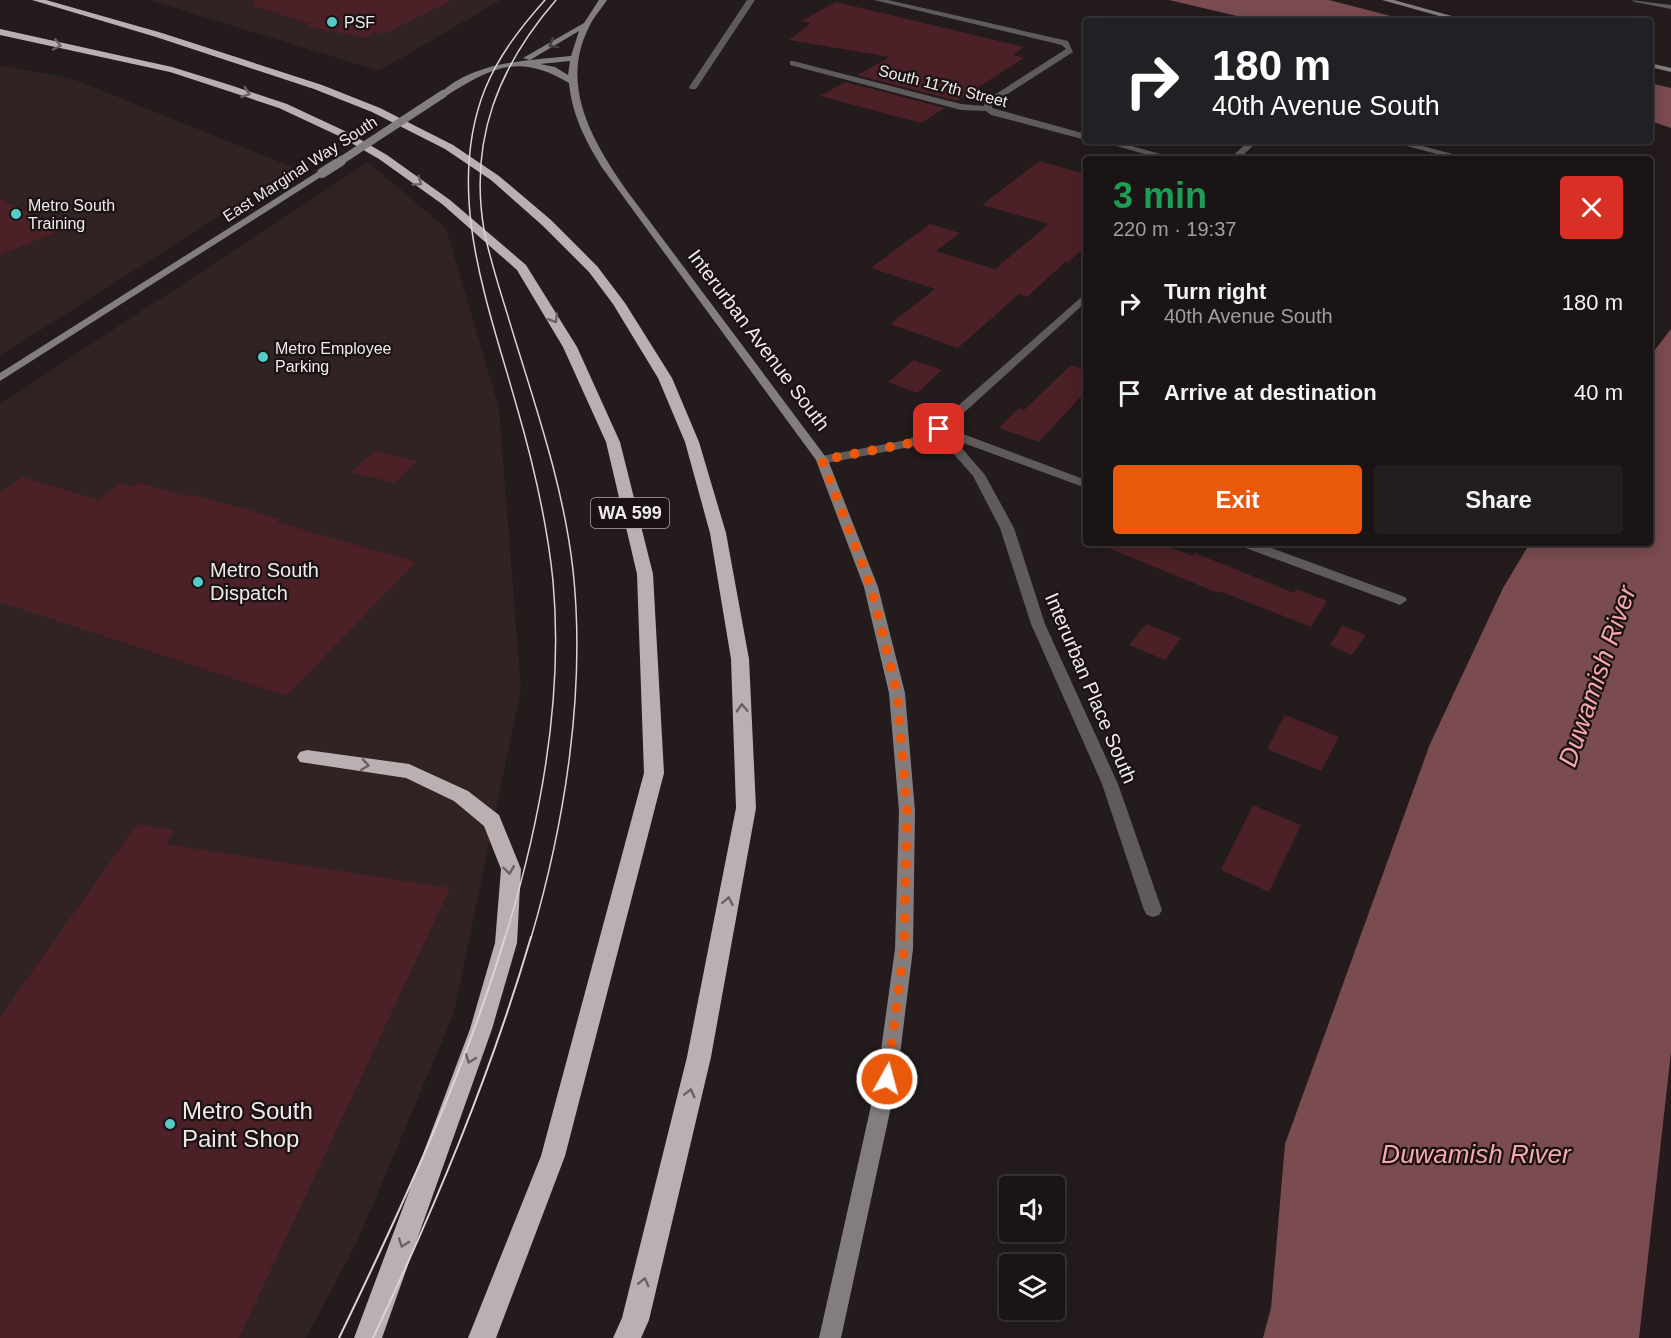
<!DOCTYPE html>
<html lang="en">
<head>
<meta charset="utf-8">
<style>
  body { margin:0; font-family:Arial,sans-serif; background:#231d1e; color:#f1f3f6; height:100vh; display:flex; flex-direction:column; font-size:22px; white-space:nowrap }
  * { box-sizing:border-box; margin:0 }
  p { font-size:20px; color:#9f9ea0 }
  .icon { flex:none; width:33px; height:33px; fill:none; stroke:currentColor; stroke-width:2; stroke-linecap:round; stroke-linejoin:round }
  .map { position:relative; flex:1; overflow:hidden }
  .side { position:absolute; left:1083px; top:156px; width:570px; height:390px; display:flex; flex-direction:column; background:#1a1415; border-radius:6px; box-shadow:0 3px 15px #0003,0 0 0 2px #383334 }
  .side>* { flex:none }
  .top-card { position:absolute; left:1083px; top:18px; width:570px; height:126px; border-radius:6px; box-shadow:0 3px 15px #0003,0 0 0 2px #383334; background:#202124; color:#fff; overflow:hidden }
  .buttons { position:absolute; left:999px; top:1176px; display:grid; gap:12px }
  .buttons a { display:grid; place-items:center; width:66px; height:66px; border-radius:6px; background:#1a1415; box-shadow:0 3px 15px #0003,0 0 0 2px #383334; font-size:30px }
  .pin { position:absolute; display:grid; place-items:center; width:51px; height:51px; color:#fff; margin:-26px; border-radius:12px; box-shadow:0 3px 9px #0006 }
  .me { position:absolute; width:66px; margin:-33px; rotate:7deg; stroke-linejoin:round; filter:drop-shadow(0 0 4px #0008) }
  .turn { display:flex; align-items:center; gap:21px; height:126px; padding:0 30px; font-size:27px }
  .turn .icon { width:78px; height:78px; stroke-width:2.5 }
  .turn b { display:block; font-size:42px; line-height:51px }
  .round { display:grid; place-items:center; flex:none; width:63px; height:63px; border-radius:6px; background:#231d1e }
  .head { display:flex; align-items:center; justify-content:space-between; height:102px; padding:0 30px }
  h1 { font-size:36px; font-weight:800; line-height:45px; color:#1e9e55 }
  .button { display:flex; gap:12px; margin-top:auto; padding:12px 30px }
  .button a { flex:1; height:69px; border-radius:6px; background:#ea580c; color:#fff; font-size:24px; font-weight:800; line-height:69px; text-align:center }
  .button a+a { background:#231d1e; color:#f1f3f6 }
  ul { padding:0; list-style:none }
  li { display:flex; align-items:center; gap:18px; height:90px; padding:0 30px }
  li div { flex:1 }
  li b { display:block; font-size:22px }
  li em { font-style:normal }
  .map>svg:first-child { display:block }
  .built { fill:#312224 }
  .water { fill:#7a4b51 }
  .building { fill:#4b2027 }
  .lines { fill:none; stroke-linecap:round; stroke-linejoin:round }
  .street { fill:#5f5a5b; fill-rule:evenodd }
  .secondary { fill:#847d7e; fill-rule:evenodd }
  .highway { fill:#bbb0b1; fill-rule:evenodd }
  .tram-far1 { stroke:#dad4d5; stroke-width:1.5 }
  .tram { stroke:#dad4d5; stroke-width:2 }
  .secondary-bridge-far1 { stroke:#847d7e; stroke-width:8 }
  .secondary-bridge { stroke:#847d7e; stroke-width:10 }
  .oneway { stroke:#443d3e }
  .oneway2 { stroke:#6a6162 }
  .route { stroke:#ea580c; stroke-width:10; stroke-dasharray:0 18 }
  .poi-dot { fill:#54cdc9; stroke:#1a1213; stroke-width:2 }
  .labels { text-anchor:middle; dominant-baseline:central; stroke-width:4.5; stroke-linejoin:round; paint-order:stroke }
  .far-poi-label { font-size:16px; fill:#f0eaeb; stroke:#1a1213; text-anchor:start }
  .far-street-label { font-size:16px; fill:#f0eaeb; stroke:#1a1213 }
  .shield { fill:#1a1213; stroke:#b0a9aa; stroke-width:1.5 }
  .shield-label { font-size:18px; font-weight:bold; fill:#f0eaeb }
  .street-label { font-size:20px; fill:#f0eaeb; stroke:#1a1213 }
  .poi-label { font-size:20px; fill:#f0eaeb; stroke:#1a1213; text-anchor:start }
  .near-poi-label { font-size:24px; fill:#f0eaeb; stroke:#1a1213; text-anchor:start }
  .near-water-label { font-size:26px; font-style:italic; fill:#f8a7b1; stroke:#1a1213 }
</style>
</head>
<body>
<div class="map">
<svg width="1671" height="1338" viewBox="0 0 1671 1338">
  <rect width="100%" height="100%" fill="#231b1c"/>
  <path class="built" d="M149 0H501L379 71Z
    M0 65 73 79 295 168 0 356Z
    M368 162 446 228 499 408 521 689 454 1013 357 1242 306 1338H0V404Z"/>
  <path class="water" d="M1169 0H1329L1410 21H1258Z
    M1650 83 1671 88V128L1650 121Z
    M1671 329V1052L1639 1338H1263L1271 1308 1285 1144 1430 744 1503 588 1530 543H1650V356Z"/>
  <path class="building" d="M254 0H453L384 34 376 32 365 38 306 26 311 24 253 6Z
    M836 2 1024 47 1013 55 1024 58 957 101 857 75 890 57 789 40 811 23 801 21Z
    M845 82 945 108 921 123 820 96Z
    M1039 161 1086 174V247L1068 262 1066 261 1027 297 1019 294 958 348 890 324 935 289 871 268 930 224 960 233 936 251 995 269 1049 224 982 205Z
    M0 199 63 229 0 255Z
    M914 360 942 370 917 393 888 382Z
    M1071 365 1086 370V391L1039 442 999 428 1019 408 1024 410Z
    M374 451 417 461 395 483 351 472Z
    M22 477 99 500 120 483 132 487 138 482 187 497 191 494 281 519 277 522 416 562 286 696 0 602V493Z
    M1096 543H1158L1193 556 1195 553 1294 593 1297 589 1327 601 1311 627 1220 591 1218 593Z
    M1146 624 1181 638 1165 660 1129 645Z
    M1342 625 1366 635 1352 655 1330 645Z
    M1285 715 1339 737 1321 771 1267 749Z
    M1253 805 1301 825 1269 892 1221 870Z
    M137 824 175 830 166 844 450 888 239 1338H0V1017Z"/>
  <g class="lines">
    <path class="street" d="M747 0H755L696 89H690L689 87Z
      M874 0H888L1068 41 1073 52 992 104V108L1086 134V140L991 115 986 111 961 110 790 65V61H793L961 104 984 106 985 101 1066 49 1062 45Z
      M1631 0 1671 5V9L1635 2Z
      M1099 141H1114L1178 159H1162Z
      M1249 141H1258L1239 159H1229Z
      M1388 141H1403L1472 159H1456Z
      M1086 293V302L947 428 1086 480V488L955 440 985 475 1014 528 1045 624 1118 784 1162 910 1159 915 1153 917 1147 915 1144 910 1102 784 1031 624 1000 528 973 476 937 435 915 446 822 464 816 460 822 456 907 440 935 426Z
      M1238 543H1258L1405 597 1407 600 1400 605 1395 603 1240 546Z"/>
    <path class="secondary" d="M599 0H607C601 9 593 18 589 27 559 86 593 142 627 191L828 460 878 587 905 693 915 811 913 949 897 1079 841 1338H819L877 1079 895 949 899 811 889 693 864 587 816 460 603 169C586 142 572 115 569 83 519 53 492 67 446 96L439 94C475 61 525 61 571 56L579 31 530 60 523 58 584 23ZM570 61 568 75 555 67 540 64Z
      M1382 0H1394L1470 21H1457Z
      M1650 63 1671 68V72L1650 67Z
      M319 171 327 173 0 381V373Z"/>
    <path class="highway" d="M32 0H46L162 33 322 85 380 108 453 145 499 176 551 220 597 266 625 303 672 378 699 442 726 533 749 659 756 808 711 1057 649 1320 641 1338H613L622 1318 687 1057 736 808 731 659 710 533 685 442 658 378 613 304 589 272 543 226 491 180 445 149 372 112 314 89 156 37Z
      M0 29 172 67 230 85 287 104 349 133 387 155 450 200 526 265 577 347 620 442 653 574 664 773 565 1156 496 1338H468L541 1156 644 773 637 574 606 442 563 347 517 270 442 204 379 159 341 137 279 108 222 89 170 72 0 35Z
      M307 750 409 764 468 791 499 815 521 869 517 943 492 1029 382 1338H354L470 1029 495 943 501 869 484 826 454 801 406 778 300 762 297 757 300 752Z"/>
    <path class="tram-far1" d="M505 938C540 824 564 701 553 581 547 521 533 462 516 404 488 304 444 192 485 89 499 55 521 27 545 0
      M531 938C565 823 586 690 573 570 564 489 537 411 513 333 503 299 491 265 484 230 469 140 498 67 556 0"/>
    <path class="tram" d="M339 1338C402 1207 463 1076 505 937
      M373 1338C435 1207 490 1076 531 937"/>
    <path class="secondary-bridge-far1" d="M339 162 443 94"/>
    <path class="secondary-bridge" d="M322 173 341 161"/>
  </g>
  <defs><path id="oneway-chevron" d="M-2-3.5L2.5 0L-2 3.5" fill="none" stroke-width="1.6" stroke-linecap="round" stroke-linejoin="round" transform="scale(1.5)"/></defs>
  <use class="oneway" href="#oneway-chevron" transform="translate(553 44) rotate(151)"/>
  <g class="oneway2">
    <use href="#oneway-chevron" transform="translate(57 45) rotate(12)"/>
    <use href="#oneway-chevron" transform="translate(246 93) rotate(19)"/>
    <use href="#oneway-chevron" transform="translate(418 182) rotate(35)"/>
    <use href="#oneway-chevron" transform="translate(554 319) rotate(58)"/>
    <use href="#oneway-chevron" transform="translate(742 708) rotate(-92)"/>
    <use href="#oneway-chevron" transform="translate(365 765) rotate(8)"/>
    <use href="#oneway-chevron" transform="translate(509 870) rotate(82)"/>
    <use href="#oneway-chevron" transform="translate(728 901) rotate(-79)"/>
    <use href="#oneway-chevron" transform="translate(470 1059) rotate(110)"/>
    <use href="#oneway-chevron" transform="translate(690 1093) rotate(-76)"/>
    <use href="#oneway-chevron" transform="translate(403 1243) rotate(110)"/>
    <use href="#oneway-chevron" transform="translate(644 1282) rotate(-76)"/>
  </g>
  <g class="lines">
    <path class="route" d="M887 1079 904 949 907 811 897 693 871 587 822 460 911 443 939 429"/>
  </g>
  <g class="poi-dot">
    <circle cx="332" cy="22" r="6"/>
    <circle cx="16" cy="214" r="6"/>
    <circle cx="263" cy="357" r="6"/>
    <circle cx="198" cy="582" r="6"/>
    <circle cx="170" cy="1124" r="6"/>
  </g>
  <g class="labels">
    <g class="far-poi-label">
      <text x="344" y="22">PSF</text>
      <text x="28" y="205">Metro South<tspan x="28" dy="18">Training</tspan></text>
      <text x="275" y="348">Metro Employee<tspan x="275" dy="18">Parking</tspan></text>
    </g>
    <g class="far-street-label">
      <text transform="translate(943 86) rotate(14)">South 117th Street</text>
      <text transform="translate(300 169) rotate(-33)">East Marginal Way South</text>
    </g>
    <rect class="shield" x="591" y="498" width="78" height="30" rx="4.5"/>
    <g class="shield-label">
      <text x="630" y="513">WA 599</text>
    </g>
    <g class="street-label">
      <text transform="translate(759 340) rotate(53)">Interurban Avenue South</text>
      <text transform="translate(1091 688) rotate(67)">Interurban Place South</text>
    </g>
    <g class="poi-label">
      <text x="210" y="570">Metro South<tspan x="210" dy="23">Dispatch</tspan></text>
    </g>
    <g class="near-poi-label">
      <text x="182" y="1110">Metro South<tspan x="182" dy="28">Paint Shop</tspan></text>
    </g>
    <g class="near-water-label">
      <text transform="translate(1597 676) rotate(-71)">Duwamish River</text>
      <text x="1476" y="1154">Duwamish River</text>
    </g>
  </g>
</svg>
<div class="buttons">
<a><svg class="icon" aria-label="sound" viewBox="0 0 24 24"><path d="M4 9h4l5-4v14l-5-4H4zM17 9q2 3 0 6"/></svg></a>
<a><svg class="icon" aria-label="layers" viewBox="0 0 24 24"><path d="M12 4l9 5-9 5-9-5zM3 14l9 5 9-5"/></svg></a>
</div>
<div class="pin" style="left:939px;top:429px;background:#d93025"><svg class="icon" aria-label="arrive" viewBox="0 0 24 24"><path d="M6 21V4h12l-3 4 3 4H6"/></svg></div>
<svg class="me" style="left:887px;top:1079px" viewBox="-20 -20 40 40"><circle r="17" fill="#ea580c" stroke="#fff" stroke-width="3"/><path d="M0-11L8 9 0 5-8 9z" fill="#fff"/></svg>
<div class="top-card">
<div class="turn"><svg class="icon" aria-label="right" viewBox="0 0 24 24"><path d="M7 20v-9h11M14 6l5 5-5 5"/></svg><div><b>180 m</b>40th Avenue South</div></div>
</div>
<section class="side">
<div class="head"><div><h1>3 min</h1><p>220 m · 19:37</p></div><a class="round" style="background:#d93025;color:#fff"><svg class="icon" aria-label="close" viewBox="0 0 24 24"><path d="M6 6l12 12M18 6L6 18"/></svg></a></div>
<ul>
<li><svg class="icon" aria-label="right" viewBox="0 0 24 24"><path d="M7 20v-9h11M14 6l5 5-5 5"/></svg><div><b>Turn right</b><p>40th Avenue South</p></div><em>180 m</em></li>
<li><svg class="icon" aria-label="arrive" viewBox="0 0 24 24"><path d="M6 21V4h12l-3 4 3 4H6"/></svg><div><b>Arrive at destination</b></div><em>40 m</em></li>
</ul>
<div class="button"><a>Exit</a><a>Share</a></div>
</section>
</div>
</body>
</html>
